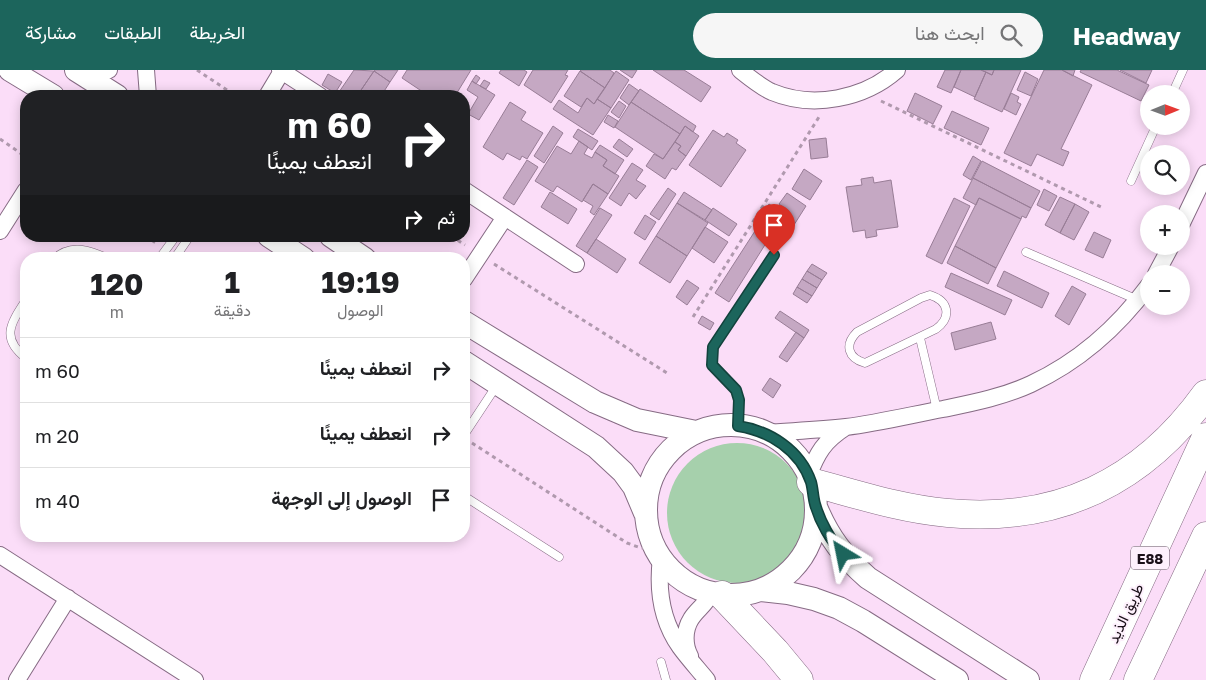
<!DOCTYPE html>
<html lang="ar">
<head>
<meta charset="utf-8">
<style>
  body { margin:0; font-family:"Golos Text",Vazirmatn,sans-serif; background:#f6f6f6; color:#202124; direction:rtl; height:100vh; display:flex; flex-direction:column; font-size:19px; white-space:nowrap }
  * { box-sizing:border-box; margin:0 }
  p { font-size:16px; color:#757577 }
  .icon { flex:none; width:28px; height:28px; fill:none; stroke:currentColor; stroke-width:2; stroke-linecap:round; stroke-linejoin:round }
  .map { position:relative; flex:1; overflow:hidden; direction:ltr }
  .panel { position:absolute; left:20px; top:182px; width:450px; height:290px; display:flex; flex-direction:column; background:#fff; border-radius:20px; box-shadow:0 2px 12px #0003; direction:rtl }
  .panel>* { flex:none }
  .hud { position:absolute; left:20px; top:20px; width:450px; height:152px; border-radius:20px; box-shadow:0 2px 12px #0003; direction:rtl; background:#202124; color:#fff; overflow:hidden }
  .needle { width:32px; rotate:89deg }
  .buttons { position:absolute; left:1140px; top:15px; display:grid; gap:10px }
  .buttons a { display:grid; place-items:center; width:50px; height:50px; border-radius:50%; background:#fff; box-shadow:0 2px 12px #0003; font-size:25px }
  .pin { position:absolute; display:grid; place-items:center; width:42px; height:42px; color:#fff; margin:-51px -21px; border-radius:50% 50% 50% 0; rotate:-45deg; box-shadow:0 0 5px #0007 }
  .pin .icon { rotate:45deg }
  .me { position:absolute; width:55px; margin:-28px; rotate:325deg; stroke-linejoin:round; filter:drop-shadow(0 0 4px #0008) }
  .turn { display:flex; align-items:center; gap:18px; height:105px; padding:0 15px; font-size:22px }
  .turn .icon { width:65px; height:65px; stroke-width:2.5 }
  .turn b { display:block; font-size:35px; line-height:42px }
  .then { display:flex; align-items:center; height:48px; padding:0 15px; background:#0003; gap:10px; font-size:19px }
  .eta { display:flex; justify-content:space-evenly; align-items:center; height:85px; text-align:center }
  .eta b { font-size:30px; font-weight:700; line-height:35px }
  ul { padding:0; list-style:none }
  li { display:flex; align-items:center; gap:15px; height:65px; padding:0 15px; border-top:1px solid #e0e0e0 }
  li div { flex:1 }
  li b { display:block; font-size:19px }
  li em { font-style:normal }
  header { display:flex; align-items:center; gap:30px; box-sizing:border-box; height:70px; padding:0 25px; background:#1c655c; color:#fff }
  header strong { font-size:24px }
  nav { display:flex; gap:28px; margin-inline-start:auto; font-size:18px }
  .search { width:350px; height:45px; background:#f6f6f6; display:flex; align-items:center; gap:12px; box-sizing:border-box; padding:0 18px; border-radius:28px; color:#757577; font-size:19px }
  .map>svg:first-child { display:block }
  .green { fill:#a6d0ac }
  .building { fill:#c5a8c3; stroke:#987d96 }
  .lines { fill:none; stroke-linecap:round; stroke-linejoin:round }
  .service-casing { stroke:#866b84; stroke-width:9 }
  .minor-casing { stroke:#866b84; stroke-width:18 }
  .secondary-casing { stroke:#866b84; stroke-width:24 }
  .motorway-casing { stroke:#866b84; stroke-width:29 }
  .path { stroke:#b099ae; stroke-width:3; stroke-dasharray:4 4; stroke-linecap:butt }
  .service { stroke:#fff; stroke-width:8 }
  .minor { stroke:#fff; stroke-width:16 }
  .secondary { stroke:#fff; stroke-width:22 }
  .motorway { stroke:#fff; stroke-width:28 }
  .route-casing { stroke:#12423c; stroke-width:12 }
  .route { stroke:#1c655c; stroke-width:9 }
  .labels { text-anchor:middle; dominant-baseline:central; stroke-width:4; stroke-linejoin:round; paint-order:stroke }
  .shield { fill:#fdf0fc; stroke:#5d525c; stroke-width:1 }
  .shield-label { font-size:14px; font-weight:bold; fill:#190f18 }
  .street-label { font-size:15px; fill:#190f18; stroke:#fdf0fc }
</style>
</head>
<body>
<header>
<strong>Headway</strong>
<div class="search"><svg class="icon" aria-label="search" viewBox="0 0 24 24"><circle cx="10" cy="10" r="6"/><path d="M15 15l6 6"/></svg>ابحث هنا</div>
<nav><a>الخريطة</a><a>الطبقات</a><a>مشاركة</a></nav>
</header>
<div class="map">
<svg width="1206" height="610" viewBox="0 0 1206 610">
  <rect width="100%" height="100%" fill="#fbddf8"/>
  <path class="green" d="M667 443a70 70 0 1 1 140 0a70 70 0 1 1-140 0Z"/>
  <path class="building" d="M354 0 374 1 357 26H340L337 25Z
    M375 0H398L390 12 374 1Z
    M407 0H471L455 26H429L402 8Z
    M501 0H524L527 2 519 16 499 3Z
    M533 0H568L565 5 568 6 551 33 524 15Z
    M581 0H610L614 3 605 18 580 1Z
    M620 0H637L632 8Z
    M653 0H684L711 17 701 32Z
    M945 0H961L951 23 937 17Z
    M961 0H981L986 2 975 27 954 17Z
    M981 0H994L992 5Z
    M994 0H1021L1002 42 974 29 986 2 992 5Z
    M1044 0H1062L1092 15 1061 79 1069 82 1063 96 1037 84 1031 96 1004 83Z
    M1062 0H1075L1073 6Z
    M1081 0H1117L1149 15 1141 31 1080 2Z
    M1120 0H1152L1146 13Z
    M374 1 390 12 381 26H357Z
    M580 1 605 18 594 34 587 28 581 37 564 26Z
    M616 1 629 10 611 38 597 29Z
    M1025 2 1038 9 1031 26 1017 20Z
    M328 4 342 12 335 23 322 15Z
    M476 5 480 8 476 14 472 11Z
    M484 10 490 13 486 19 480 16Z
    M472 11 495 25 479 50 468 44 478 27 467 20Z
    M629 14 639 21 629 35 620 28Z
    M640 19 696 56 693 62 685 56 680 64 631 32Z
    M915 23 942 36 933 54 907 41Z
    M1011 23 1019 27 1017 32 1021 34 1016 45 1004 39Z
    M587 28 594 34 597 29 611 38 593 65 553 39 559 30 578 43Z
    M619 31 626 36 619 48 611 42Z
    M510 32 526 42 521 50 543 63 527 89 522 86 520 90 507 83 503 90 483 77Z
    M631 32 680 64 663 89 615 57Z
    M952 41 989 58 981 75 944 58Z
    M608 45 618 51 614 58 604 52Z
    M553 56 563 63 544 93 534 86Z
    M685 56 699 66 686 86 678 80 681 76 675 72Z
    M578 59 598 71 592 80 573 67Z
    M713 60 724 67 727 63 738 70 736 73 746 80 721 117 689 95Z
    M826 68 828 87 811 89 809 70Z
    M619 69 633 79 627 87 613 77Z
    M579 71 588 77 584 84 592 88 595 82 607 90 603 96 619 106 608 124 593 114 582 132 557 116 553 122 535 111 557 76 571 84Z
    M675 72 681 76 678 80 686 86 676 100 672 98 665 109 646 96 654 84 663 89Z
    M600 75 624 90 615 104 603 96 607 90 595 82Z
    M973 86 981 91 971 110 963 105Z
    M527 90 538 97 514 135 503 128Z
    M982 91 1040 121 1031 138 973 108Z
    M632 93 643 100 636 110 646 116 636 129 629 123 621 136 609 128Z
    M804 99 822 111 810 130 792 119Z
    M873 107 874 113 891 110 898 157 876 160 877 166 866 168 865 160 853 162 846 117 862 115 861 109Z
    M973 108 1031 138 1026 148 1022 146 1021 149 979 128 976 135 963 128Z
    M593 114 608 124 594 145 590 142 593 136 583 130Z
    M668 118 676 124 659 150 650 144Z
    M1044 119 1057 126 1049 141 1037 135Z
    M550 122 577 139 568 154 541 137Z
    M684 122 712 140 705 150 677 133Z
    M787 123 806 136 792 158 782 151 789 141 779 134Z
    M1060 127 1075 134 1060 163 1045 155Z
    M954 128 970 136 942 194 926 186Z
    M979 128 1021 149 996 198 955 176Z
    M677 133 708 153 687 186 656 166Z
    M769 134 780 142 775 150 764 142Z
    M1075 134 1089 142 1074 170 1060 163Z
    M600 138 612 145 587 183 576 176Z
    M713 138 737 154 729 166 705 150Z
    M764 142 789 159 783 169 757 153Z
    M645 145 656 152 645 170 634 163Z
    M705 157 728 172 714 193 692 178Z
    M755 161 768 170 729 232 715 223Z
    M1094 162 1111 170 1103 188 1085 180Z
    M656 166 687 186 670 213 639 193Z
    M596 169 626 189 617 203 587 183Z
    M955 176 996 198 988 214 947 193Z
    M812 194 827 203 822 210 807 201Z
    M807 201 822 210 817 218 802 209Z
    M1004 201 1049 223 1042 238 997 216Z
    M951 203 1012 230 1005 245 945 217Z
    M802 209 817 218 812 226 797 217Z
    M687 210 699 218 687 235 676 227Z
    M1072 216 1086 224 1069 255 1055 246Z
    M797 217 812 226 807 233 793 224Z
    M780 241 809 260 804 268 775 248Z
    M702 246 714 253 710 260 698 253Z
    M991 252 996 269 955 280 951 263Z
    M796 262 804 268 787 292 779 287Z
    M770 308 781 315 773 328 762 320Z"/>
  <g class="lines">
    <defs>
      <path id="service" d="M1172 24 1183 0
        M1131 111 1156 56
        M1026 182 1138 230
        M54 189C71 173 90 180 109 189
        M159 189 176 166
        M174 189 190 166
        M930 225C949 231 952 247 936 259L865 293C848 288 844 275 857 262L921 228Z
        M26 230C11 253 0 268 26 288
        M920 268 937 340
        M738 356 739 330 736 319 712 295 713 277 774 185
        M464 365 497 315
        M464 426 559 487
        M661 592 666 610"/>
      <path id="minor" d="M146 0 148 26
        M280 0 320 26
        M740 0C750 8 761 17 772 22 813 39 864 29 897 0
        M86 7 109 0
        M267 26 282 1
        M464 120 576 194
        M1181 155 1206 103
        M0 161 26 120
        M1156 204 1171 176
        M464 209 505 147
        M766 363C792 361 819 360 846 357 878 353 911 345 943 339 972 333 1003 327 1031 314 1078 292 1118 257 1149 215
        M808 407C817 383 824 371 846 357
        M0 485 195 610
        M661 488C657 520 661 550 680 577 688 588 698 599 707 610
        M690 586C684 575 684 560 691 549 697 539 706 535 711 523
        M17 610 68 528"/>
      <path id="secondary" d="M10 0 53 26
        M76 0 117 26
        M269 166 304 189
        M331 166 365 189
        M464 252 595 332 637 350 696 362
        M464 292 596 377 623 402 634 417 645 443
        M646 440a85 85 0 1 1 170 0a85 85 0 1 1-170 0Z
        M816 437C829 468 843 486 868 508L1028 610
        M761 520 788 523 814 529 839 538 863 551 957 610"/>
      <path id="motorway" d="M811 412C856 424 901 439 948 443 1057 453 1142 413 1206 324
        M722 525 775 581 799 610
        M1094 610 1206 367
        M1138 610 1206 466"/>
    </defs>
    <use href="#service" class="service-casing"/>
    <use href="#minor" class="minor-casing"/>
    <use href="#secondary" class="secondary-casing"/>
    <use href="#motorway" class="motorway-casing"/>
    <path class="path" d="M197 0 236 26
      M881 31 1101 137
      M0 69 26 87
      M145 166 156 173
      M451 166 465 175
      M494 194 667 303
      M693 247 819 47
      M472 373 627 473 638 477 648 479"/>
    <use href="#service" class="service"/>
    <use href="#minor" class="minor"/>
    <use href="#secondary" class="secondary"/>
    <use href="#motorway" class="motorway"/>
  </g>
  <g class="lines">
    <defs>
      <path id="route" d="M774 185 713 277 712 295 736 320 739 330 738 356C770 361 800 380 811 412 813 419 813 427 815 434 820 452 831 471 843 484"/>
    </defs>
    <use href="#route" class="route-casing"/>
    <use href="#route" class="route"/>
  </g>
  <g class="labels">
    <rect class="shield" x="1131" y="476.5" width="38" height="23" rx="4"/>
    <g class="shield-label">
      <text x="1150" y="488">E88</text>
    </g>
    <g class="street-label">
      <text transform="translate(1125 543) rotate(-65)">طريق الذيد</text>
    </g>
  </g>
</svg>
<div class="buttons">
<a><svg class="needle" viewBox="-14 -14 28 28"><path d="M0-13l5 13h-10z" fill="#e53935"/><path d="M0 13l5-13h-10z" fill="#757577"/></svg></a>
<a><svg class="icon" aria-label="search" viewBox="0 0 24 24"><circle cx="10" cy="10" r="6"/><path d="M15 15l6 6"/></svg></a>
<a>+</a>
<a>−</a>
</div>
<div class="pin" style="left:774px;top:185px;background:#d93025"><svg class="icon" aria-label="arrive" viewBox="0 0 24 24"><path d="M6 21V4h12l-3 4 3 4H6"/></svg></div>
<svg class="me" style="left:843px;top:484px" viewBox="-20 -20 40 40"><path d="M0-17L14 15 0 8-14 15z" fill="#1c655c" stroke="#fff" stroke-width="4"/></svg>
<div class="hud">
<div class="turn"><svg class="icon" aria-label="right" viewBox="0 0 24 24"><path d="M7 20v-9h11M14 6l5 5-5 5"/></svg><div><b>60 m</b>انعطف يمينًا</div></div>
<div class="then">ثم<svg class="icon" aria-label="right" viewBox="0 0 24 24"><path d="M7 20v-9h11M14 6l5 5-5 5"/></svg></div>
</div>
<section class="panel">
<div class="eta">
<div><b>19:19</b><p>الوصول</p></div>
<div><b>1</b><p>دقيقة</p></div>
<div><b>120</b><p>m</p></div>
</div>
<ul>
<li><svg class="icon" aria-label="right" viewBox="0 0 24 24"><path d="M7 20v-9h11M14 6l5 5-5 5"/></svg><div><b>انعطف يمينًا</b></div><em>60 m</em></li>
<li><svg class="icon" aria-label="right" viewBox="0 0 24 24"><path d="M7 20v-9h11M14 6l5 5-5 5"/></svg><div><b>انعطف يمينًا</b></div><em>20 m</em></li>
<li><svg class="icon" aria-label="arrive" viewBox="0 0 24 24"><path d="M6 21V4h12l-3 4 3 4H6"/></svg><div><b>الوصول إلى الوجهة</b></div><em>40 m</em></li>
</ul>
</section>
</div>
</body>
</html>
